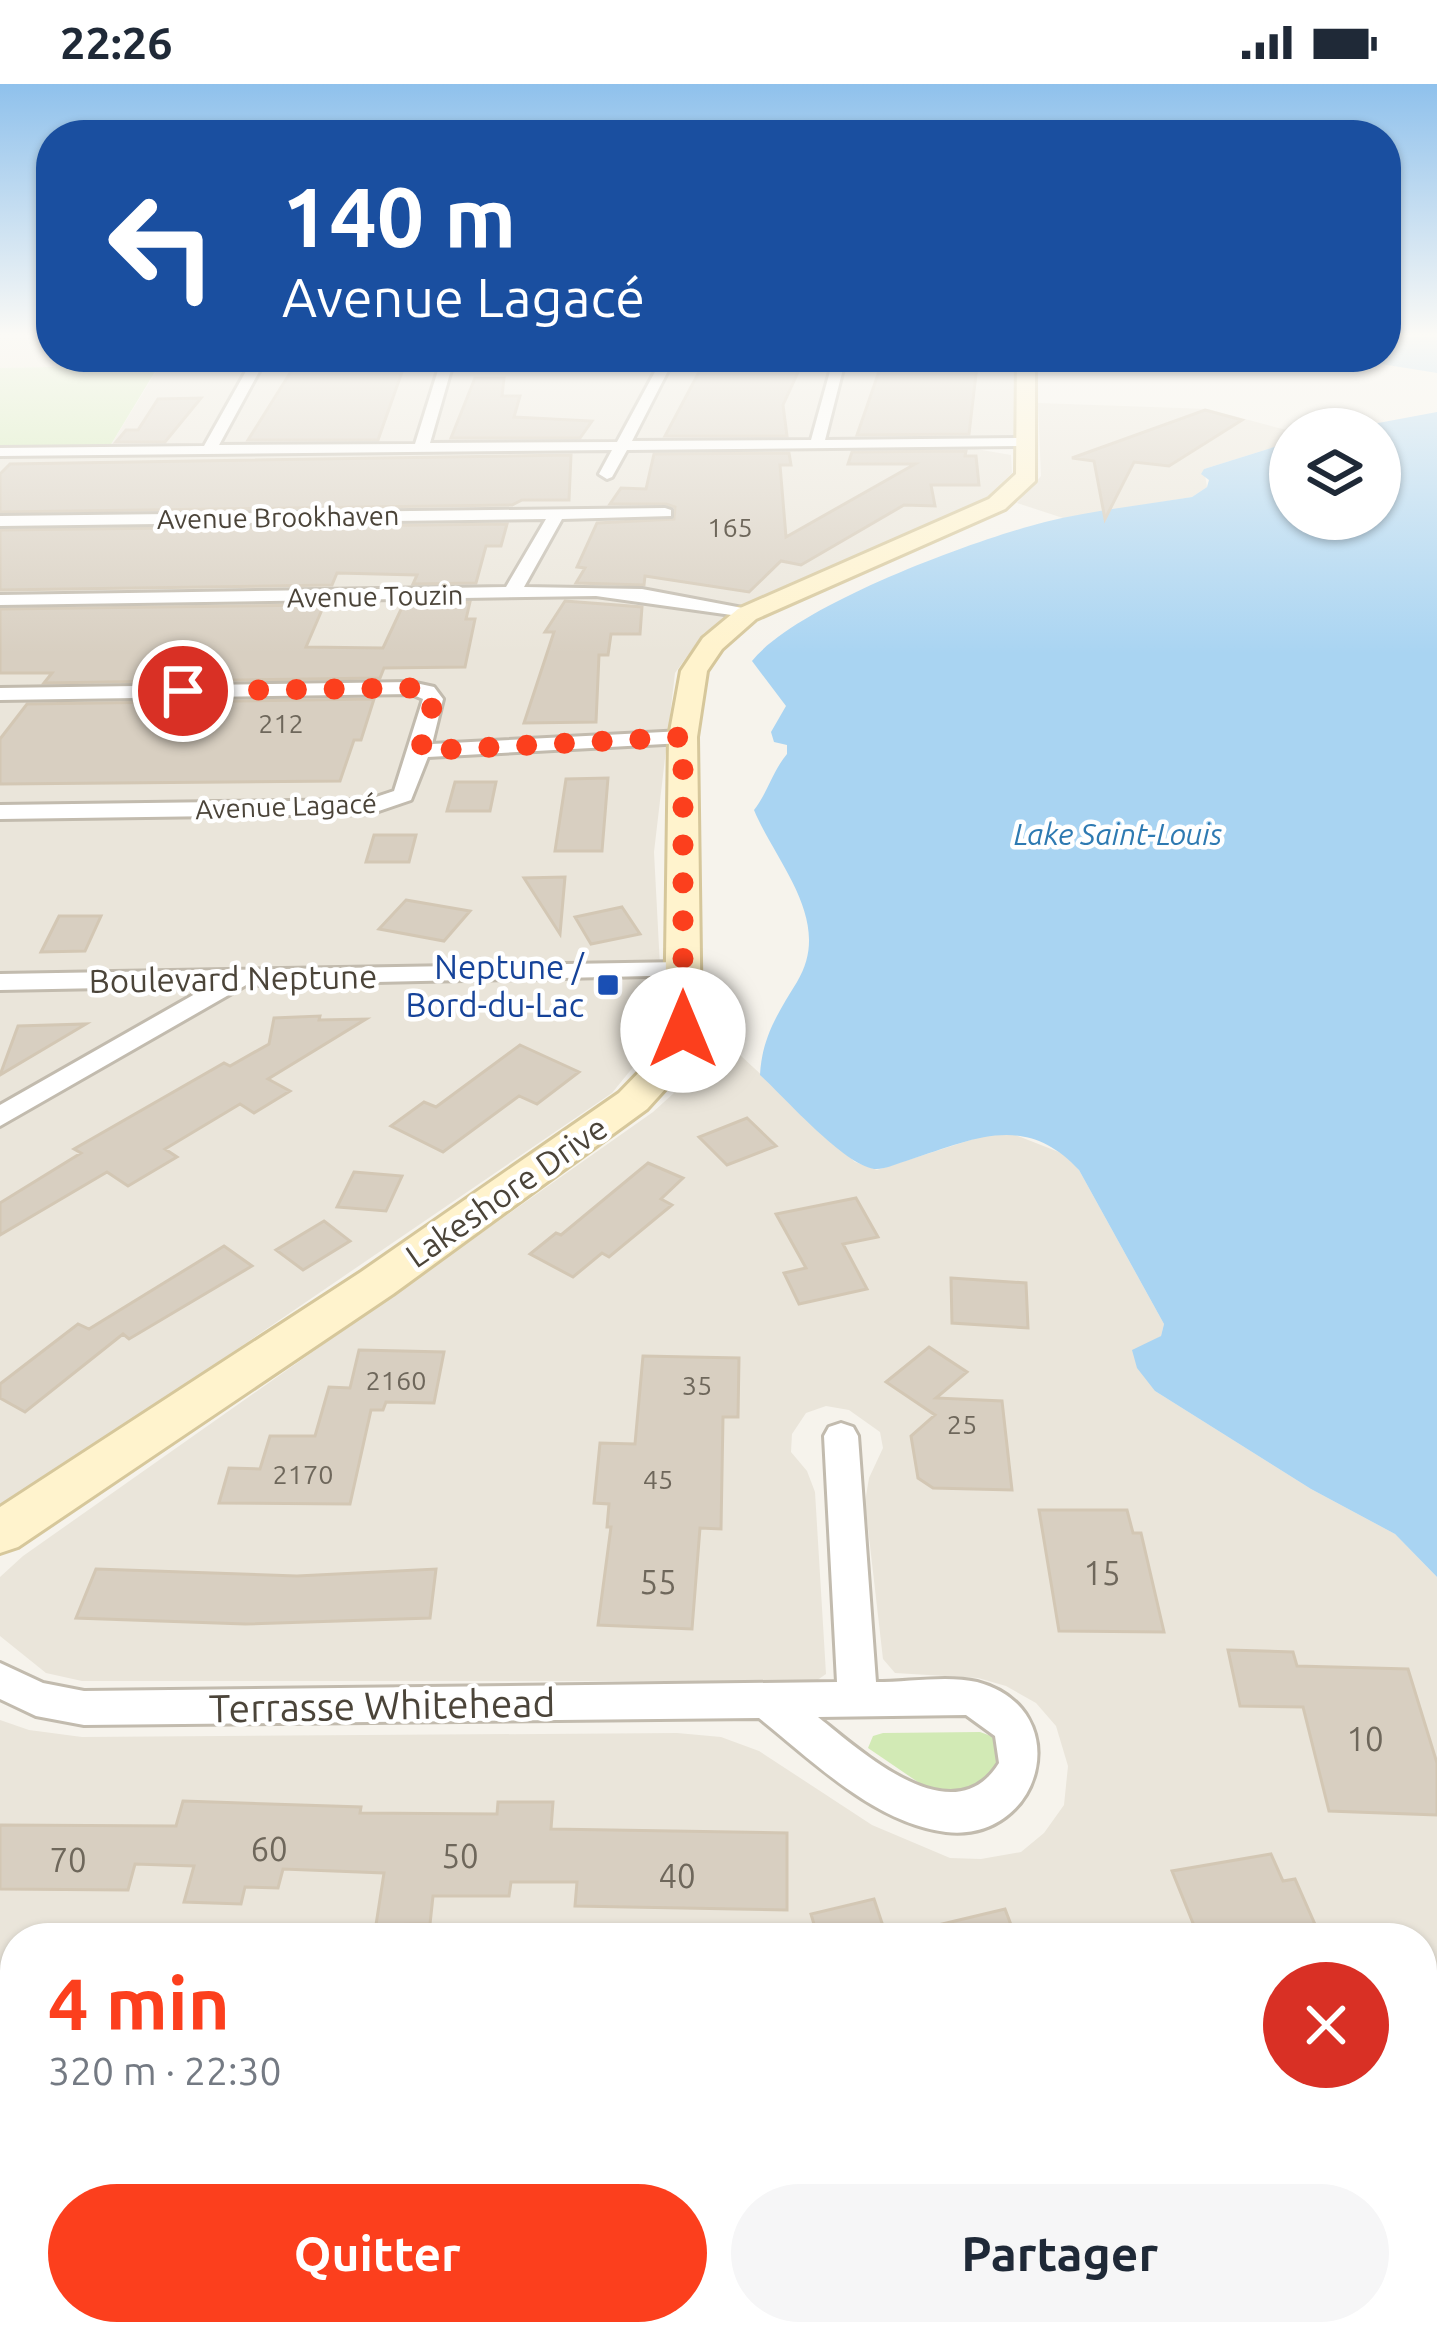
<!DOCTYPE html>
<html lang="fr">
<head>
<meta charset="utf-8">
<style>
  body { margin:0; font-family:Ubuntu,sans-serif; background:#f6f6f7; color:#1f2937; height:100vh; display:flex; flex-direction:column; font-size:45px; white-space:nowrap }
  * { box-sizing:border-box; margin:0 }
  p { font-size:39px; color:#747a83 }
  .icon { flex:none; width:66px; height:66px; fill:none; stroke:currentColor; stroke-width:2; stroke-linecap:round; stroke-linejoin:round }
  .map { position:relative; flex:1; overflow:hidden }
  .side { position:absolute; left:0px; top:1839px; width:1437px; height:423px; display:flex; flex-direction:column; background:#fff; border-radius:48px 48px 0 0; box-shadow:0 3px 9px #0004 }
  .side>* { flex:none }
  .hud { position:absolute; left:36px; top:36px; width:1365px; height:252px; border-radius:48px; box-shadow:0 3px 9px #0004; background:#1a4fa0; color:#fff; overflow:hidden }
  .fabs { position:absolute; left:1269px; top:324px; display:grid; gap:24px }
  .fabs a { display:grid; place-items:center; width:132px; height:132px; border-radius:50%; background:#fff; box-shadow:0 3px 9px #0004; font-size:60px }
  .pin { position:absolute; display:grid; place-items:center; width:102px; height:102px; color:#fff; margin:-51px; border:6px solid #fff; border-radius:50%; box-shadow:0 3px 12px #0007 }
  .me { position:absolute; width:132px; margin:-66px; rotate:0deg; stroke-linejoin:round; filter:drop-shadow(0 0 9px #0008) }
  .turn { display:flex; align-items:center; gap:42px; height:252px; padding:0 48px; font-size:54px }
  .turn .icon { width:156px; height:156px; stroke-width:2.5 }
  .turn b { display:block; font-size:84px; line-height:102px }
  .round { display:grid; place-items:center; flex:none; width:126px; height:126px; border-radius:63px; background:#f6f6f7 }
  .overview { display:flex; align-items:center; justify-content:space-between; height:204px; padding:0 48px }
  h1 { font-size:72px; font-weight:700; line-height:90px; color:#fc3f1d }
  .cta { display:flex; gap:24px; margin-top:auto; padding:24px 48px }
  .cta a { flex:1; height:138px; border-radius:72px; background:#fc3f1d; color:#fff; font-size:48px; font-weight:700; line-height:138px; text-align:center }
  .cta a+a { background:#f6f6f7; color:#1f2937 }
  .status { display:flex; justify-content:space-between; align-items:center; height:84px; padding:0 60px; background:#fff; direction:ltr }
  .status svg { height:33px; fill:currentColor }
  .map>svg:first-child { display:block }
  .residential { fill:#eae5da }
  .education { fill:#efe8d6 }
  .green { fill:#d2eab5 }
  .water { fill:#a9d4f2 }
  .building { fill:#d8cfc1; stroke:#d3c7b4; stroke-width:3 }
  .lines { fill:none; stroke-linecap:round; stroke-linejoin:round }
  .street-casing { stroke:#c2bbae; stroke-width:6 }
  .secondary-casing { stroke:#d6c79b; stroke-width:6 }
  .street { fill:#fff; fill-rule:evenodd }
  .secondary { fill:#fff3cd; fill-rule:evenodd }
  .route { stroke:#fc3f1d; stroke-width:21; stroke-dasharray:0 37.8 }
  .transit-dot { fill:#1a4fb4; stroke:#fff; stroke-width:4.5 }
  .labels { text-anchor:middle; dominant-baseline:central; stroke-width:9; stroke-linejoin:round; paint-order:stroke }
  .far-street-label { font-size:27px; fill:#4b4439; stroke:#fff }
  .number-label { font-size:27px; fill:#6e675b }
  .far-water-label { font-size:30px; font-style:italic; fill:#2e7ab2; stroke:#fff }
  .transit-label { font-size:33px; fill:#164399; stroke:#fff; text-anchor:end }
  .street-label { font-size:33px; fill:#4b4439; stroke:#fff }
  .near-number-label { font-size:33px; fill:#6e675b }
  .near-street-label { font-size:39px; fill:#4b4439; stroke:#fff }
</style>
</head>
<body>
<div class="status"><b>22:26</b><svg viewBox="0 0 49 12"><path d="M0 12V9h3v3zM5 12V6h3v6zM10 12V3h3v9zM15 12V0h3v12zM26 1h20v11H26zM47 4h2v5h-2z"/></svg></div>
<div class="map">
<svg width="1437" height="2261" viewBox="0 0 1437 2261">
  <rect width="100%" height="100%" fill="#f6f3ec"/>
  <path class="residential" d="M165 273H1016L1027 358 109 364Z
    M1038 319 1208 325 1290 347V358L1204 385 1207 403 1192 413 1063 434 1017 419 1041 392Z
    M976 365 1011 371 1012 389 984 416 750 520 704 549 675 589 654 768 662 921 643 971 612 1009 0 1427V372Z
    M702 966 740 971 855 1078 877 1086 989 1050 1010 1049 1064 1070 1079 1086 1164 1240 1161 1252 1148 1260 1155 1307 1311 1405 1395 1450 1437 1493V2136L1422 2135V1854H15V1992L0 1993V1636L29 1646 82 1653 677 1649 721 1653 759 1667 872 1741 950 1774 981 1775 1021 1768 1044 1749 1064 1721 1068 1682 1056 1642 1036 1619 1006 1602 978 1594 895 1589 883 1575 865 1418 869 1394 883 1364 880 1348 849 1326 826 1322 806 1329 792 1350 791 1368 807 1387 815 1408 826 1590 816 1597H82L46 1589 0 1552V1493L23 1472 653 1028 675 1008Z"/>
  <path class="education" d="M0 253H51V273H165L159 281 0 284Z"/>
  <path class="green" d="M159 281 107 367H0V284Z
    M980 1648 994 1653 1006 1673 991 1708 934 1709 868 1664 873 1652 883 1649Z"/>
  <path class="water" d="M1386 253H1437V289L1338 273H1386Z
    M1437 328V1493L1395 1450 1311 1405 1155 1307 1137 1284 1132 1266 1161 1252 1164 1240 1079 1086C1025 1028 974 1055 909 1076 899 1079 884 1086 874 1085 843 1080 785 1014 760 991 762 953 778 929 797 898 834 837 776 779 754 726 768 708 772 688 787 670V661L774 658 771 648 786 622 752 577C797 521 974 456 1045 438 1093 426 1144 421 1192 413L1207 403 1209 396 1201 390 1204 385 1290 358V435H1380V345H1346Z
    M15 1992V2247H1422V2135L1437 2136V2261H0V1993Z"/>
  <path class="building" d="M707 273H805L783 321 787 352H665Z
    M884 273H978L969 350 857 351Z
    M403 285 378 356H248L292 286Z
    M475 294H504L502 312H520L514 333 592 337 580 354H451Z
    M201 314 165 358H116L126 346H138L158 315Z
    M1205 326 1242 336 1169 382 1134 378 1105 435 1094 377 1072 374Z
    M966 367 965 372H976L979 401H931L935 422 904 421 801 481 781 477 749 508 645 492 644 501 576 499 585 484 577 483 597 439 674 435 675 423 666 420H610L621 404 646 405 654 370 789 369 791 381H780L786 453 915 380H848L852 368Z
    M571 371 569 416H522L512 421 0 428V390L10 380Z
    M507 440 501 462H486L476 499 413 500 417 491 337 489 332 501 0 506V446Z
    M565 517 642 523 640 550H611L608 571H599L596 638 524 639 554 548H545Z
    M470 518 466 535H475L465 583 384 584 380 594 44 599 52 589H0V525L324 521 306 563 383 564 404 519Z
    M374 615 361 656H354L340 697 0 700V655L27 620Z
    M608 694 602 767H555L566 695Z
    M455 698H496L490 727H447Z
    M374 751H416L409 778H366Z
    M565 793 560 850 524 794Z
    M406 816 470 827 444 857 379 845Z
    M622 823 640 850 591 860 575 833Z
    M59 832H101L85 867 41 868Z
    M320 932 319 936 366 935 268 995 290 1007 254 1029 240 1020 165 1065 177 1073 128 1102 107 1088 0 1151V1119L81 1069 74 1065 224 979 230 982 269 960 274 934Z
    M86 940 0 991 18 942Z
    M520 961 579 988 537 1020 519 1012 443 1068 391 1042 424 1018 436 1023Z
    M747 1034 776 1062 727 1081 699 1053Z
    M648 1079 683 1094 661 1115 672 1121 609 1173 602 1169 573 1193 530 1170 556 1149 561 1151Z
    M354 1088 402 1092 386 1127 337 1123Z
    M856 1114 878 1153 843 1160 867 1205 799 1220 784 1189 806 1184 776 1130Z
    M324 1137 350 1157 303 1186 276 1166Z
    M224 1162 252 1182 129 1255 123 1250 25 1328 0 1314V1300L78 1240 89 1245Z
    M951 1194 1026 1199 1028 1244 952 1239Z
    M929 1263 967 1288 936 1314 1002 1317 1012 1406 933 1404 918 1394 911 1352 935 1331 886 1298Z
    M359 1266 444 1268 434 1319 386 1318 383 1326H371L350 1420 219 1419 229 1384 260 1385 270 1352H315L329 1303 350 1304Z
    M643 1272 739 1274 738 1333H723L721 1445 700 1444 692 1545 598 1541 611 1443H607L609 1420 594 1419 600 1359 635 1360Z
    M1039 1426H1127L1133 1449H1141L1164 1548 1059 1547Z
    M96 1485 297 1492 436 1485 430 1534 245 1540 76 1534Z
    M1228 1566 1293 1568 1297 1582 1408 1585 1437 1679V1731L1329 1727 1303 1623 1240 1622Z
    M183 1717 361 1723 360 1729 497 1730 498 1718H553L551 1745 787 1749V1826L575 1822 577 1798H511L509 1812H433L430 1840 376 1841 384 1789 283 1785 278 1804 245 1803 241 1820 184 1818 194 1782 135 1780 128 1806 0 1805V1741L176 1742Z
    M1271 1770 1283 1797 1295 1795 1321 1854H1199L1172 1787Z
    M874 1815 887 1854H818L811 1830Z
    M1005 1825 1016 1854H932L930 1843Z"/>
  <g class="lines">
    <defs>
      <path id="street" d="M254 273 574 274 453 279 430 359 617 358 663 273H675L632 357 811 356 834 273H846L825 356 1027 354 1034 358 1027 362 627 366 612 393 607 395 599 390 612 366 0 372V364L204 362ZM440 280 415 360 219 361 262 282Z
        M665 424 671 426V432L562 435 524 503 642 505 753 526V534L596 512 0 521V511L506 503 546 435 0 442V432Z
        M411 598 434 603 443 615 432 660 683 647 693 653 683 659 428 673 411 716 370 730 0 735V721L367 716 394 707 423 615 411 610 0 616V604Z
        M683 878 692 881 696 886 692 891 246 901 0 1042V1021L209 902 0 906V890Z
        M841 1339 853 1343 858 1352 876 1598C908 1598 948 1591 977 1598 1078 1625 1042 1759 946 1748 874 1739 812 1676 759 1634L84 1641 36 1632 0 1615V1579L43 1599 84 1607 837 1598 824 1352 829 1343ZM966 1631 995 1652 999 1679C954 1752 863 1669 818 1633Z"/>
      <path id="secondary" d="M1017 273H1035V397L1005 425 756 535 722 565 707 587 697 653 701 947 677 992 647 1025 393 1210 18 1463 0 1469V1423L361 1188 619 1009 648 979 665 947 669 653 681 587 703 554 738 525 989 415 1016 390Z"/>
    </defs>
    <use href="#street" class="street-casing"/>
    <use href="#secondary" class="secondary-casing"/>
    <use href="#street" class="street"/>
    <use href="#secondary" class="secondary"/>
  </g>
  <linearGradient id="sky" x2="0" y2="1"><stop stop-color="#8fc1ec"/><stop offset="0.44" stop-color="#fbfaf6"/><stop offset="1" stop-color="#fbfaf6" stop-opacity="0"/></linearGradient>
  <rect width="1437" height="570" fill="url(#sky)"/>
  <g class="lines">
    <path class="route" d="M183 607 411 604 428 607 434 616 420 667 683 653V946"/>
  </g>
  <rect class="transit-dot" x="596" y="889" width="24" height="24" rx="6"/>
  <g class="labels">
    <g class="far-street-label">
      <text transform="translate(278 433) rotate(-1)">Avenue Brookhaven</text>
      <text transform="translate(375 512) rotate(-1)">Avenue Touzin</text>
      <text transform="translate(286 722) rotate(-2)">Avenue Lagacé</text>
    </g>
    <g class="number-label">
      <text x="730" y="443">165</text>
      <text x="281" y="639">212</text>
      <text x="396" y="1296">2160</text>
      <text x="697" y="1301">35</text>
      <text x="962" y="1340">25</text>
      <text x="303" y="1390">2170</text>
      <text x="658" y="1395">45</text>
    </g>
    <g class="far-water-label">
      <text x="1118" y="750">Lake Saint-Louis</text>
    </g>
    <g class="transit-label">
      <text x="584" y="882">Neptune /<tspan x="584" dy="38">Bord-du-Lac</tspan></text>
    </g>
    <g class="street-label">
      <text transform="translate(233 894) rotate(-1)">Boulevard Neptune</text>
      <text transform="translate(506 1107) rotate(-35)">Lakeshore Drive</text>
    </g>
    <g class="near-number-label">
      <text x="1102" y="1488">15</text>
      <text x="658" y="1497">55</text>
      <text x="1365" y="1654">10</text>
      <text x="269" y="1764">60</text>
      <text x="460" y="1771">50</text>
      <text x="68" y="1775">70</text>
      <text x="677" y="1791">40</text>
    </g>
    <g class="near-street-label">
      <text transform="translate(382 1621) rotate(-1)">Terrasse Whitehead</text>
    </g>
  </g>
</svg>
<div class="fabs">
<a><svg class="icon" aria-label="layers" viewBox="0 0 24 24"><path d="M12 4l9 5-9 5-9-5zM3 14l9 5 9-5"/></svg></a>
</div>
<div class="pin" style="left:183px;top:607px;background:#d93025"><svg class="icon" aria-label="arrive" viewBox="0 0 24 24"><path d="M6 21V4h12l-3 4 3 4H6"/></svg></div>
<svg class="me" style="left:683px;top:946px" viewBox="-20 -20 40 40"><circle r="19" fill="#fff"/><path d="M0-13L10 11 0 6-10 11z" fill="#fc3f1d"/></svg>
<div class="hud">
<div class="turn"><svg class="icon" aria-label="left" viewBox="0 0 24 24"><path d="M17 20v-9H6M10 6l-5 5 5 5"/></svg><div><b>140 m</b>Avenue Lagacé</div></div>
</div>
<section class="side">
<div class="overview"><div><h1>4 min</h1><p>320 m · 22:30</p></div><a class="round" style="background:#d93025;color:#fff"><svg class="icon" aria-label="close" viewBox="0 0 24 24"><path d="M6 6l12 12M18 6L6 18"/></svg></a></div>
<div class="cta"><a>Quitter</a><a>Partager</a></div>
</section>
</div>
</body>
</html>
